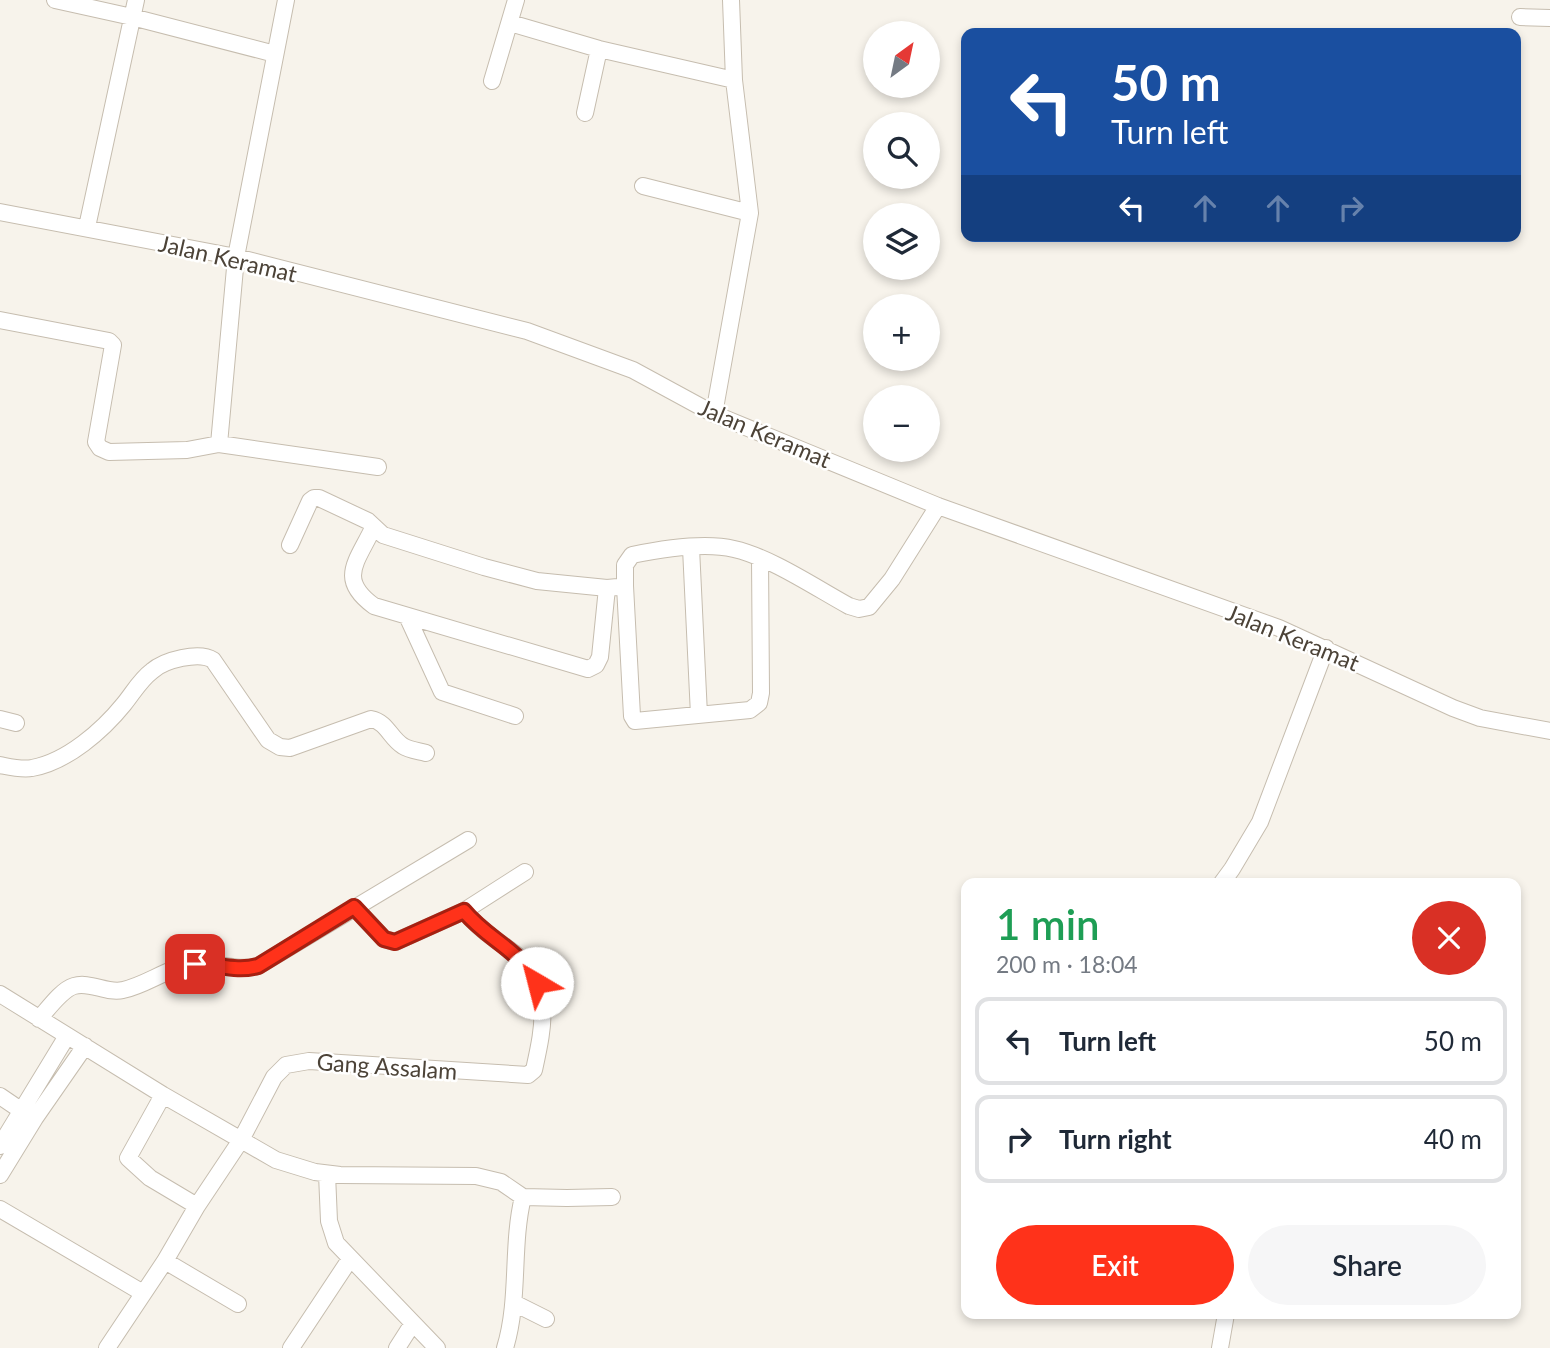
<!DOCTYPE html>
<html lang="en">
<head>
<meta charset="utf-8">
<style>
  body { margin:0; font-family:Lato,sans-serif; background:#f6f6f7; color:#1f2937; height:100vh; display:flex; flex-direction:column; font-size:26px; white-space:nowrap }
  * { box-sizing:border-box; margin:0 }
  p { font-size:23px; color:#747a83 }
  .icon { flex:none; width:38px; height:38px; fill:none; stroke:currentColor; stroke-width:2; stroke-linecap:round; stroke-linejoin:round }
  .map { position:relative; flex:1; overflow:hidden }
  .side { position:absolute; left:961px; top:878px; width:560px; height:441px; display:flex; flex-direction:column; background:#fff; border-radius:14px; box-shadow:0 4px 10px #0003 }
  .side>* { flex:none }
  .hud { position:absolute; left:961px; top:28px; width:560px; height:214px; border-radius:14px; box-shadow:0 4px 10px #0003; background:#1a4fa0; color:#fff; overflow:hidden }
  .needle { width:46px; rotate:33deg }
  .tools { position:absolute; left:863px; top:21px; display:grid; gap:14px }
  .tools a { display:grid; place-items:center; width:77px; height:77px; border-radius:50%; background:#fff; box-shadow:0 4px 10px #0003; font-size:35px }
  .pin { position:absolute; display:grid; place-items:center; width:60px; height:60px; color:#fff; margin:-30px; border-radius:14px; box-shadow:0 4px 10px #0006 }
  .me { position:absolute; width:77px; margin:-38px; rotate:323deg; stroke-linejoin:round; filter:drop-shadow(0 0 5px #0008) }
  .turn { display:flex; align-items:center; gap:24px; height:147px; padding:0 35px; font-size:32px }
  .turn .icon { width:91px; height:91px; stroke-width:2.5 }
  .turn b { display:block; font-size:49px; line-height:60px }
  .lanes { display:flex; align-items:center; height:66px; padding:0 35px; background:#0003; justify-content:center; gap:35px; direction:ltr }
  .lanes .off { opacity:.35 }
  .round { display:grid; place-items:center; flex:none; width:74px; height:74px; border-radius:37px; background:#f6f6f7 }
  .summary { display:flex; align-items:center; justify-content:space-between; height:119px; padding:0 35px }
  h1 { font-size:42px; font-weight:600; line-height:52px; color:#1e9e55 }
  .button { display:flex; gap:14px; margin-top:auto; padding:14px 35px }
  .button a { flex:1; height:80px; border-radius:42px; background:#ff321a; color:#fff; font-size:28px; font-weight:600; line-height:80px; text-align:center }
  .button a+a { background:#f6f6f7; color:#1f2937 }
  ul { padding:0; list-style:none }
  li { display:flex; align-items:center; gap:21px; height:88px; margin:0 14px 10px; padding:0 21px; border:4px solid #e0e1e3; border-radius:14px }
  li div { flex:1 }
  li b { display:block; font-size:26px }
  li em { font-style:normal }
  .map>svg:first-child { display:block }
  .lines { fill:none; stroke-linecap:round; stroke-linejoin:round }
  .street-casing { stroke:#c6bdaf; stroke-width:18 }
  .street { stroke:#fff; stroke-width:16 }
  .route-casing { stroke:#a62011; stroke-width:18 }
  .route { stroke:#ff321a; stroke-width:12 }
  .labels { text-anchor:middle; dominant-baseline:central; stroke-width:5; stroke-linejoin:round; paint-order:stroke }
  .street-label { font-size:23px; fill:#4c4338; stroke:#fff }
</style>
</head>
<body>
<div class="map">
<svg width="1550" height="1348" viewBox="0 0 1550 1348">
  <rect width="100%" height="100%" fill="#f7f3eb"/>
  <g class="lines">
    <defs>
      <path id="street" d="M55 0 132 17 275 54
        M1520 17 1550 18
        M510 23 599 49 734 80
        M492 81 516 0
        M585 113 599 49
        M643 186 750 213
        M0 212 236 257 527 331 633 370 714 414 938 506 1279 628 1453 708 1480 718 1550 731
        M87 227 136 0
        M0 320 109 341 113 345 96 442 100 448 109 452 187 450 219 444 378 467
        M714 414 750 213 734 80 731 0
        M219 444 236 257 286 0
        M373 528C357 562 337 579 374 606L588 669 596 665 600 657 607 588
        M290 545 310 501 314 498H319L368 521 383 535 484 567 537 581 607 588 618 587
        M691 548 699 715
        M760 558 761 693 759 703 750 710 635 721 632 716 625 586V565L632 555C661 549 705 542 734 549 770 557 816 588 849 606L859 609 869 607 892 579 938 506
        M407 616 442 692 515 716
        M0 719 16 723
        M0 765C10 767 22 770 32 768 67 762 103 730 124 704 133 693 140 680 152 671 164 660 199 651 213 660L268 740 280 747 290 748 371 719C387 722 390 738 403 746 409 750 419 751 426 753
        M1221 884 1232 869 1260 822 1326 648
        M354 907 384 939 395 942 464 911 525 872
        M0 994 163 1095 276 1160 315 1172 340 1175 476 1176 501 1182 523 1197 567 1198 612 1197
        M39 1019C48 1009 61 990 74 986 90 981 107 994 123 990 147 985 168 967 194 964 216 961 235 972 258 966L468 840
        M163 1095 128 1158 150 1178 197 1206
        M0 1096 22 1111
        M0 1146 67 1036
        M327 1174 329 1221 336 1243 437 1348
        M0 1175 35 1118 85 1046
        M0 1209 143 1293
        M165 1261 238 1304
        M514 1303 546 1319
        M107 1348 165 1261 197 1206 241 1140 274 1077 286 1065 309 1061 528 1075 534 1070C543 1029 554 983 514 953 495 939 479 929 464 911
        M291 1348 350 1259
        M397 1348 413 1323
        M505 1348C520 1299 511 1246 523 1197
        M1220 1348 1226 1314"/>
    </defs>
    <use href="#street" class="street-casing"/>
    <use href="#street" class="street"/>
  </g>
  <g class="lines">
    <defs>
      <path id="route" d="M195 964C217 964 236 972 258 966L354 907 384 939 395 942 464 911C488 940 519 949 537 983"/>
    </defs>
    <use href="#route" class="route-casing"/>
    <use href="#route" class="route"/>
  </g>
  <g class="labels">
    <g class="street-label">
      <text transform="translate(228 258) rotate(13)">Jalan Keramat</text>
      <text transform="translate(765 433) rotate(23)">Jalan Keramat</text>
      <text transform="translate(1293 637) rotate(22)">Jalan Keramat</text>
      <text transform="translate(387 1066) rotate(4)">Gang Assalam</text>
    </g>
  </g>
</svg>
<div class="tools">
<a><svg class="needle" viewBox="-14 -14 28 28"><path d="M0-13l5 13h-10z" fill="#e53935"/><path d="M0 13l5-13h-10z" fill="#747a83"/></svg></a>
<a><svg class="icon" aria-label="search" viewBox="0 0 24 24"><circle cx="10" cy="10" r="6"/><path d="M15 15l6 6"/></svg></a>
<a><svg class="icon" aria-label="layers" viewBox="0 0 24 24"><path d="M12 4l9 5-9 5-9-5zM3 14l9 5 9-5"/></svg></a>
<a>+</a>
<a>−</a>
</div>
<div class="pin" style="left:195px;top:964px;background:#d93025"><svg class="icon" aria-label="arrive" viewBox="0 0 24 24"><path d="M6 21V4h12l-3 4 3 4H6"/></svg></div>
<svg class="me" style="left:537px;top:983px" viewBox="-20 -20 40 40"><circle r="19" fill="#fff"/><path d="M0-13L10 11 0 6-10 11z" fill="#ff321a"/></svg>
<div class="hud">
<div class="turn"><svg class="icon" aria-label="left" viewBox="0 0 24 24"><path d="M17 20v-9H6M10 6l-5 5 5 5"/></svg><div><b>50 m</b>Turn left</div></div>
<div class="lanes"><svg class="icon" aria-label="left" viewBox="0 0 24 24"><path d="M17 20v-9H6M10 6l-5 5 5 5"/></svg><svg class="icon off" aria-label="ahead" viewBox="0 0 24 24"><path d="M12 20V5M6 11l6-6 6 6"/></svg><svg class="icon off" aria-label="ahead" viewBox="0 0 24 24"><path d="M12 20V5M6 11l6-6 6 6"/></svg><svg class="icon off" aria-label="right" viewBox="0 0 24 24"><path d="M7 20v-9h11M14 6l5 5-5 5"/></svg></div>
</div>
<section class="side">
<div class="summary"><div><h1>1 min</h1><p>200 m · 18:04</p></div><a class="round" style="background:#d93025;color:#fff"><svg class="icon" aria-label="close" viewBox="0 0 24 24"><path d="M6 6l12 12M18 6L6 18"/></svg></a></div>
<ul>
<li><svg class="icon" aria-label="left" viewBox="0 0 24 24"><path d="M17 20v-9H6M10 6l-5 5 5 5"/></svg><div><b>Turn left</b></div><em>50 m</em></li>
<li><svg class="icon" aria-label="right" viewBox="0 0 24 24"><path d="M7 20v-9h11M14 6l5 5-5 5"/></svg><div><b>Turn right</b></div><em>40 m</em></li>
</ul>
<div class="button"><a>Exit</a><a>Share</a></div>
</section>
</div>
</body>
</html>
